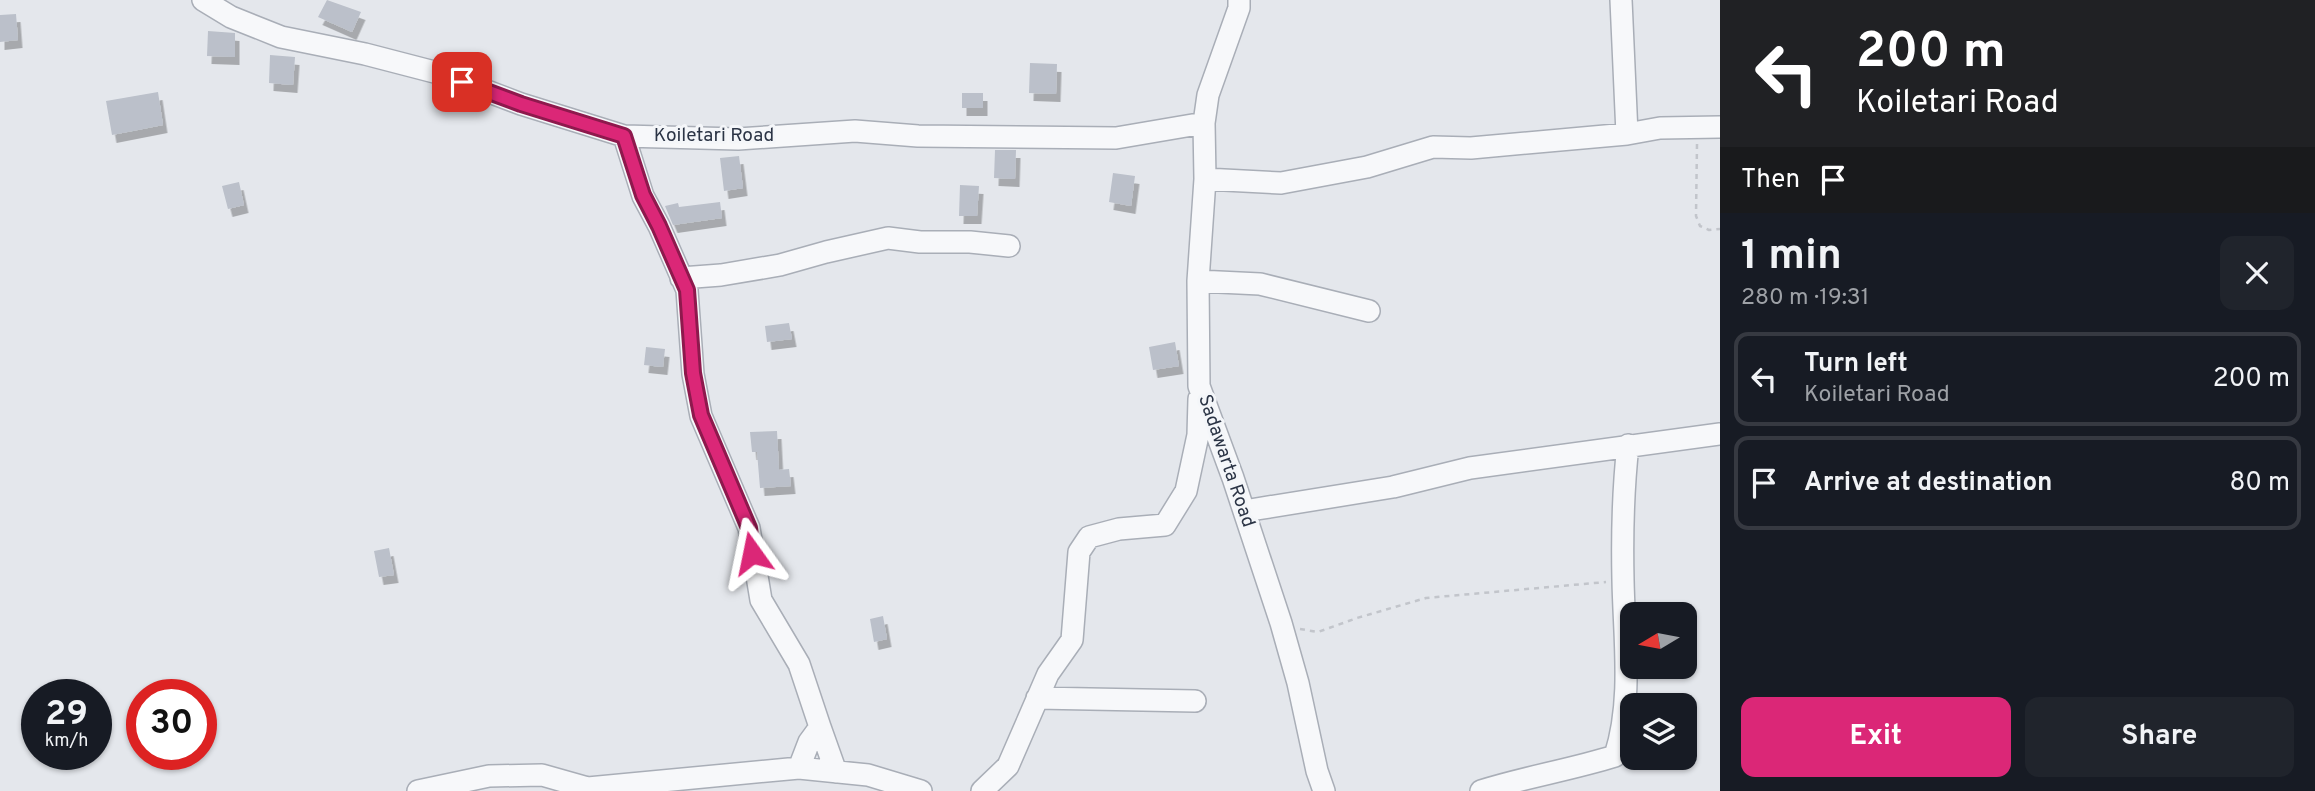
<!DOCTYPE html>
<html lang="en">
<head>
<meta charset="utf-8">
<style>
  body { margin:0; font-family:Overpass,sans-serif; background:#20242c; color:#f1f3f6; height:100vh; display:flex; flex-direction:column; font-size:26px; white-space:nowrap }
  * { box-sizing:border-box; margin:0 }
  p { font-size:23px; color:#9ea1a6 }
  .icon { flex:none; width:38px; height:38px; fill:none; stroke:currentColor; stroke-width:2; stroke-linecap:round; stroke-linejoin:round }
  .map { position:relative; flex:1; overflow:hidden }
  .drawer { display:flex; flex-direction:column; background:#171b24; width:595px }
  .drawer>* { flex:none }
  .top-card { background:#202124; color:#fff; overflow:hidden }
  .needle { width:46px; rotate:260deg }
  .fabs { position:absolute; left:1620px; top:602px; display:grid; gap:14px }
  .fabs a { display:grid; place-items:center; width:77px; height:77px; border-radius:14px; background:#171b24; box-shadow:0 2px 5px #0004; font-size:35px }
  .speed { position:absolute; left:21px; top:679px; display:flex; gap:14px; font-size:35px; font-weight:700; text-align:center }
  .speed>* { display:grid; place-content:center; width:91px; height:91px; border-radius:50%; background:#171b24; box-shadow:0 2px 5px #0004; line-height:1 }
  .speed small { font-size:18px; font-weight:400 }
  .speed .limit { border:10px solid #d22; background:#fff; color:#111 }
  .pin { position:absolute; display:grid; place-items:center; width:60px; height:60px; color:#fff; margin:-30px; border-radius:14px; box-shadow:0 4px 10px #0006 }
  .me { position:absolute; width:77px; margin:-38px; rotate:348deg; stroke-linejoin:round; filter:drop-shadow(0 0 5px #0008) }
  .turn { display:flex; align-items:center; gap:24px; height:147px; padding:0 21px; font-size:32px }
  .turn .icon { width:91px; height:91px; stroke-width:2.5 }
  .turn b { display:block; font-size:49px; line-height:60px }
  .then { display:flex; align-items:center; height:66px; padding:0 21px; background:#0003; gap:14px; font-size:26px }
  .round { display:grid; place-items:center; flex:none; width:74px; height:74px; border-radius:14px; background:#20242c }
  .overview { display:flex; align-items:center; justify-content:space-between; height:119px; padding:0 21px }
  h1 { font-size:42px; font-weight:700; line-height:52px }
  .cta { display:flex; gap:14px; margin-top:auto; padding:14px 21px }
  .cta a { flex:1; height:80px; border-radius:14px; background:#db2777; color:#fff; font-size:28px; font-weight:700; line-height:80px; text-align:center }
  .cta a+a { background:#20242c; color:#f1f3f6 }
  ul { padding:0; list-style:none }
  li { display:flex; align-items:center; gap:21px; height:94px; margin:0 14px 10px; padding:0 7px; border:4px solid #363941; border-radius:14px }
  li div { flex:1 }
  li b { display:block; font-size:26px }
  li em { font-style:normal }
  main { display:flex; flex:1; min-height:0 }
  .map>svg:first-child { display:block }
  .building { fill:#bbc0ca; filter:url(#shadow) }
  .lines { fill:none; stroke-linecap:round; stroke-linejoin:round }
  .minor-casing { stroke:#a9aeb7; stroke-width:24 }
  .path { stroke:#c2c5cb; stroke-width:2.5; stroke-dasharray:5 5; stroke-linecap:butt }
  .minor { stroke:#f7f8fa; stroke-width:21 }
  .route-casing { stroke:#8e194d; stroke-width:18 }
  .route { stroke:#db2777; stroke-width:12 }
  .labels { text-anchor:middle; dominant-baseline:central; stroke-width:6; stroke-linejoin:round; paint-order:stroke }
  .street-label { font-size:19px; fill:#2b3445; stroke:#f4f6f9 }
</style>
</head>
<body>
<main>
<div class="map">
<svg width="1720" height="791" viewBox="0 0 1720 791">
  <defs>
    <filter id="shadow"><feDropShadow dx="4.5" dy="8" stdDeviation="0" flood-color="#0004"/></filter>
  </defs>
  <rect width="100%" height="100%" fill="#e4e7ec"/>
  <path class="building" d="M327 0 361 12 352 32 318 17Z
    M16 14 18 40 0 42V15Z
    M208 31 235 33V57L207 56Z
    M270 55 295 57 293 85 269 83Z
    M1030 63 1057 64 1056 94 1029 93Z
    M158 92 163 125 112 135 106 101Z
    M962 93H983V108H962Z
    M995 150H1016L1015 179 994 178Z
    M739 156 743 188 724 191 720 158Z
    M1113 173 1135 176 1131 206 1109 202Z
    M239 182 244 205 228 209 222 186Z
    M960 185 979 186 977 216H959Z
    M720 202 722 218 673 225 665 206 678 203 679 207Z
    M789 323 792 339 767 342 765 326Z
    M1175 342 1179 366 1153 370 1149 347Z
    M646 347 665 349 663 367 644 365Z
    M777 431 779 470 789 469 791 486 760 488 757 452H752L750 432Z
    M389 548 394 575 379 577 374 551Z
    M883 616 887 639 874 642 870 619Z"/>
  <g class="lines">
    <defs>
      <path id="minor" d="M203 0 231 17 281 37 365 54 442 74 521 104 624 136 738 139 855 131 918 136 1116 138 1204 123
        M1239 0V8L1208 95 1204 123 1205 179 1198 281 1199 386 1233 478 1281 623 1298 683 1317 771 1324 791
        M1621 0 1627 134
        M624 136 643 196 659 226 687 290 693 374 701 416 749 528 761 600 799 664 820 727 809 742 799 768
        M1205 179 1281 183 1367 167 1433 147 1471 148 1627 134 1660 128 1720 127
        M681 278 721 275 780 265 826 252 888 238 920 242H970L1009 246
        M1198 281 1260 284 1369 311
        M1244 511 1393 487 1470 468 1720 434
        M1037 698 1195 701
        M820 727 836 772
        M418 791 489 776 542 775 588 788 799 768 868 775 921 791
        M982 791 1008 766 1048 674 1072 640 1079 552 1089 537 1119 529 1165 525 1186 491 1198 435 1199 399
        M1481 791C1525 777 1570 770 1615 756 1633 700 1624 638 1623 580 1622 535 1623 490 1628 445"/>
    </defs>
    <use href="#minor" class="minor-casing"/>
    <path class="path" d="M1697 144 1696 216 1700 226 1709 230 1720 229
      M1300 629 1318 632 1357 618 1426 598 1606 582"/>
    <use href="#minor" class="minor"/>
  </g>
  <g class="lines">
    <defs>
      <path id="route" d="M462 82 521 104 624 136 643 195 659 226 687 290 693 373 701 415 749 528 752 553"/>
    </defs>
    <use href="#route" class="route-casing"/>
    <use href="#route" class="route"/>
  </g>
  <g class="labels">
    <g class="street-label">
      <text x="714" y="136">Koiletari Road</text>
      <text transform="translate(1226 461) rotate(71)">Sadawarta Road</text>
    </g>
  </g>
</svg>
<div class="fabs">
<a><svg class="needle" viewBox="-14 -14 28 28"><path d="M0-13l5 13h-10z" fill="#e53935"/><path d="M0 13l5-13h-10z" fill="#9ea1a6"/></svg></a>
<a><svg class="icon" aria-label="layers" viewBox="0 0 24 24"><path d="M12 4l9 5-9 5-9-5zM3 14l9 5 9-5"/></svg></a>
</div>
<div class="speed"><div>29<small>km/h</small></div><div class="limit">30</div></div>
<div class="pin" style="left:462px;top:82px;background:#d93025"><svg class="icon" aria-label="arrive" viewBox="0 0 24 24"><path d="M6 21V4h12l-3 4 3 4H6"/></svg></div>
<svg class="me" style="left:752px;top:553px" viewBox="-20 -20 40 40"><path d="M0-17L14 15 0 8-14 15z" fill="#db2777" stroke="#fff" stroke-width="4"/></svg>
</div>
<section class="drawer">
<div class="top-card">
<div class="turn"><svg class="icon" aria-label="left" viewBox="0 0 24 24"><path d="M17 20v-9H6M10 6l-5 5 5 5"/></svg><div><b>200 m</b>Koiletari Road</div></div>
<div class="then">Then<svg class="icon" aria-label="arrive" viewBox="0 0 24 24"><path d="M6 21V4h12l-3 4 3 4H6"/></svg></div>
</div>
<div class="overview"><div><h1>1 min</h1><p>280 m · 19:31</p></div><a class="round"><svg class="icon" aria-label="close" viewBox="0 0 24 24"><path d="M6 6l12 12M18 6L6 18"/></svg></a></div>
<ul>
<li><svg class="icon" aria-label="left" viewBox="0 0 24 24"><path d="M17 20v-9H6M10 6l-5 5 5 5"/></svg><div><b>Turn left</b><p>Koiletari Road</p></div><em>200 m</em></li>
<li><svg class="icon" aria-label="arrive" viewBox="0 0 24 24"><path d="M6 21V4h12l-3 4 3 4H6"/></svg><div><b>Arrive at destination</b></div><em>80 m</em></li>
</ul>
<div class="cta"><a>Exit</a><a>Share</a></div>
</section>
</main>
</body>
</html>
